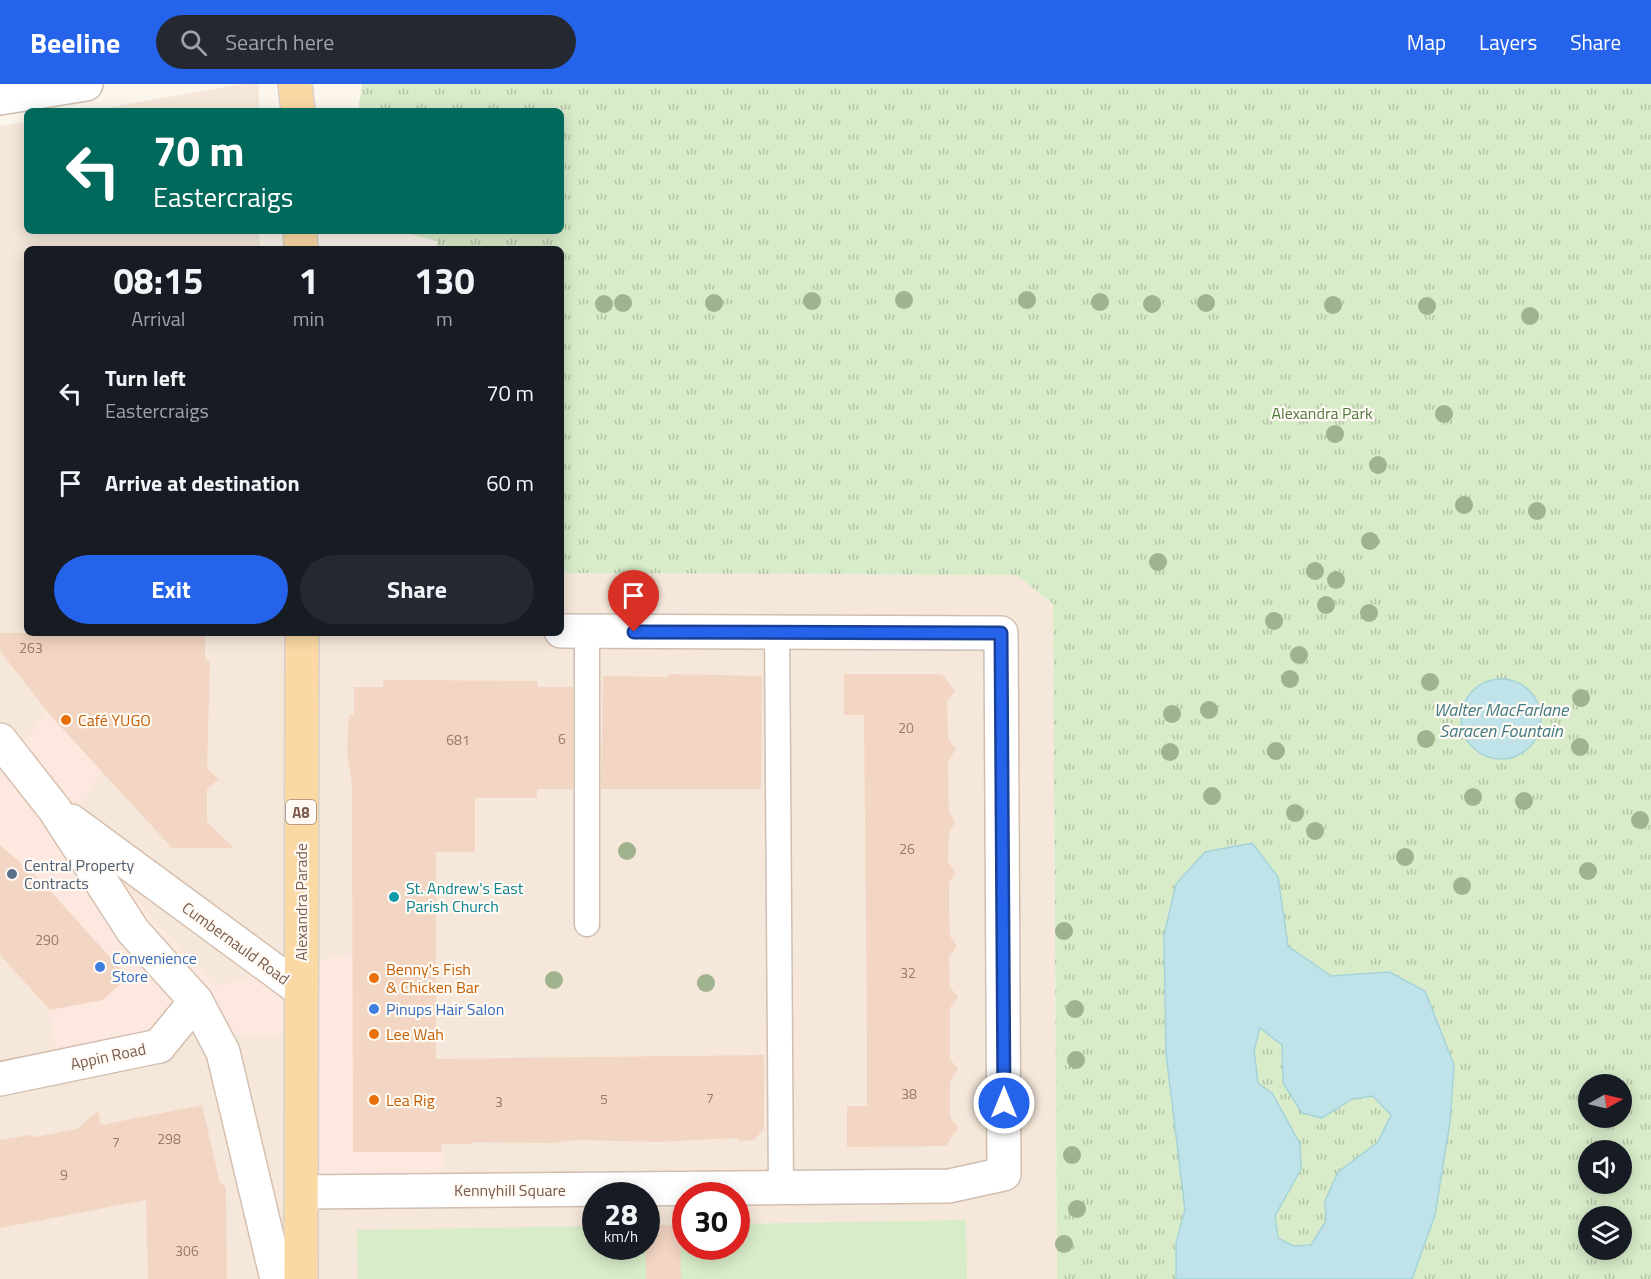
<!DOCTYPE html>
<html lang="en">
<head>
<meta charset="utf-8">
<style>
  body { margin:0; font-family:"Titillium Web",sans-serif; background:#242831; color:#f1f3f6; height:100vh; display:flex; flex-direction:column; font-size:22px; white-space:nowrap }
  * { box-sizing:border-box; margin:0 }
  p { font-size:20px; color:#9ea1a6 }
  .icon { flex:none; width:33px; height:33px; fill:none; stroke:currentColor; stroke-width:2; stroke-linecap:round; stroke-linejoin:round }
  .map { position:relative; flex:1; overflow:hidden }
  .drawer { position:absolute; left:24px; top:162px; width:540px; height:390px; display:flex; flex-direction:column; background:#171b24; border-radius:9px; box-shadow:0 3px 15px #0003 }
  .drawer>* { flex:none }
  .banner { position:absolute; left:24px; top:24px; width:540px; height:126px; border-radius:9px; box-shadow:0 3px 15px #0003; background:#00695c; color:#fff; overflow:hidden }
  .needle { width:39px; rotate:82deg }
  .buttons { position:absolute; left:1578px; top:990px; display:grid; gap:12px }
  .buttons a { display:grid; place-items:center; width:54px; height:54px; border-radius:50%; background:#171b24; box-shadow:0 3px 15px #0003; font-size:30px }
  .speed { position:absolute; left:582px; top:1098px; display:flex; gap:12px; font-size:30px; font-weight:700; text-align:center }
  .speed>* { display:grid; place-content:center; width:78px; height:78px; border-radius:50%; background:#171b24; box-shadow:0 3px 15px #0003; line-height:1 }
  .speed small { font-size:15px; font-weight:400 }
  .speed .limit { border:9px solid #d22; background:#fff; color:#111 }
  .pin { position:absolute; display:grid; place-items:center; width:51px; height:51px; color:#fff; margin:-62px -26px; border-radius:50% 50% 50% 0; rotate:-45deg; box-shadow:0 0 6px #0007 }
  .pin .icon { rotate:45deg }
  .me { position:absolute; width:66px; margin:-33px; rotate:0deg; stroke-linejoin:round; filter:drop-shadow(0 0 4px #0008) }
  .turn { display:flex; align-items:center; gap:21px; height:126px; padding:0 30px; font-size:27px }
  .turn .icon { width:78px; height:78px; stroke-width:2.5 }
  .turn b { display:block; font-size:42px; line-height:51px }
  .eta { display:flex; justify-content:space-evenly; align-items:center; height:102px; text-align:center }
  .eta b { font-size:36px; font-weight:700; line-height:42px }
  .button { display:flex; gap:12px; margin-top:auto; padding:12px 30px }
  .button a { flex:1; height:69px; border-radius:36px; background:#2563eb; color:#fff; font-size:24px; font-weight:700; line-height:69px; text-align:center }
  .button a+a { background:#242831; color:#f1f3f6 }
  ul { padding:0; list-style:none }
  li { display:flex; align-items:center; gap:18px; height:90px; padding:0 30px }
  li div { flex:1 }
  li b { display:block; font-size:22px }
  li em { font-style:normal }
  header { display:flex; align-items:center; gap:36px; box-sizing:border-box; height:84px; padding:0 30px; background:#2563eb; color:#fff }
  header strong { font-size:28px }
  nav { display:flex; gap:33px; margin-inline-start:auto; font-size:21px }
  .search { width:420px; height:54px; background:#242831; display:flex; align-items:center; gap:15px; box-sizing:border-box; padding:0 21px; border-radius:33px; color:#9ea1a6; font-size:22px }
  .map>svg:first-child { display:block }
  .residential { fill:#f5e8da; fill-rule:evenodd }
  .commercial { fill:#fde8e0 }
  .park { fill:url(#park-tufts); fill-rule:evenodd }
  .pitch { fill:#d8ecc9 }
  .water { fill:#bfe3e8; stroke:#a5d3da; stroke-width:1.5; fill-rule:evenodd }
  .building { fill:#f3d5c3 }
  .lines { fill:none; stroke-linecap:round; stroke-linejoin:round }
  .service-casing { stroke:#d1beb0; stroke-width:27 }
  .pedestrian-casing { stroke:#d1beb0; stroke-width:36 }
  .minor-casing { stroke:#d1beb0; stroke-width:36 }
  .secondary-casing { stroke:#d6c0b0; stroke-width:36 }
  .primary-casing { stroke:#dad1cd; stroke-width:36 }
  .service { stroke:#fff; stroke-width:24 }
  .pedestrian { stroke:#fff; stroke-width:33 }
  .minor { stroke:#fff; stroke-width:33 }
  .secondary { stroke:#fff; stroke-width:33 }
  .primary { stroke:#fbd9a5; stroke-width:33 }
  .tree { fill:#a0b28e }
  .route-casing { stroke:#184099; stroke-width:15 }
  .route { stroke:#2563eb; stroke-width:10 }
  .food-dot { fill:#e8710a; stroke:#fffaf3; stroke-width:2 }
  .service-dot { fill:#5c6f8a; stroke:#fffaf3; stroke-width:2 }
  .culture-dot { fill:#0f9aa8; stroke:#fffaf3; stroke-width:2 }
  .shop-dot { fill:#3f7fe0; stroke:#fffaf3; stroke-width:2 }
  .labels { text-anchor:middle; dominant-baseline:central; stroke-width:4.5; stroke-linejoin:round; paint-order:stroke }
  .number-label { font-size:14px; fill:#987a6a }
  .shield { fill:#fffaf3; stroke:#a28b7f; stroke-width:1.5 }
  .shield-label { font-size:15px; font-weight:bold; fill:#7a5c4d }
  .park-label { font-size:16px; fill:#537a41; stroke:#fffaf3 }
  .food-label { font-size:16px; fill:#c56008; stroke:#fffaf3; text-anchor:start }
  .service-label { font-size:16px; fill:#4e5e75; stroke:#fffaf3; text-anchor:start }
  .culture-label { font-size:16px; fill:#0d838f; stroke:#fffaf3; text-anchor:start }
  .street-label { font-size:16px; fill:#7a5c4d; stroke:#fffaf3 }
  .shop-label { font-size:16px; fill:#366cbe; stroke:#fffaf3; text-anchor:start }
  .water-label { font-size:18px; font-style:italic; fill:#437c86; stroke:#fffaf3 }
</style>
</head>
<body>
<header>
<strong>Beeline</strong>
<div class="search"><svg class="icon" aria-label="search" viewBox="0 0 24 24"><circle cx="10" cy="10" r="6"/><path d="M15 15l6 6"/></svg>Search here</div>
<nav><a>Map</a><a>Layers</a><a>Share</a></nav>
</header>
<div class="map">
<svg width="1651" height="1195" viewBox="0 0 1651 1195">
  <defs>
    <pattern id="park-tufts" width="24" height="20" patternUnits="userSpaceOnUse" patternTransform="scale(1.5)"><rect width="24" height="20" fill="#d8ecc9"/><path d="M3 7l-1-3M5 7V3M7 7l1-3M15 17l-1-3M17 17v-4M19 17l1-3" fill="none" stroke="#b4c2a5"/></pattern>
  </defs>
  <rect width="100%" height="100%" fill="#fdf6ec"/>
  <path class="residential" d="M242 0H259V27H88Z
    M27 38V147H259L260 165H27V549H561V489L1016 491 1053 520 1057 1195H0V42ZM596 1112H646V1162H596ZM686 1112H736V1162H686Z"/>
  <path class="commercial" d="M49 626 114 670 68 740 215 902 398 858 445 1021 443 1108H297L296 950 161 951 57 971 49 930 69 890 0 822V688Z"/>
  <path class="park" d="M362 0H1651V1195H1057L1053 520 1016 491 561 489V165H437V157L399 147H561V27H358ZM1588 1000H1622V1034H1588ZM1588 1066H1622V1100H1588ZM1588 1132H1622V1166H1588Z"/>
  <path class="pitch" d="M966 1136 967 1195H358L357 1146 595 1142 596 1162H646L647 1141 685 1140 686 1162H736L737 1140Z"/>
  <path class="water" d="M1461 635a40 40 0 1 1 80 0a40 40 0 1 1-80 0Z
    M1252 759 1278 793 1288 862 1331 892 1389 888 1425 907 1454 981 1450 1038 1435 1131 1412 1195H1176V1159L1185 1126 1166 969 1164 852 1176 800 1205 768ZM1260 944 1282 961 1283 999 1302 1029 1322 1034 1352 1015 1373 1012 1391 1031 1378 1058 1338 1088 1325 1117 1326 1137 1311 1161 1293 1162 1278 1154 1275 1132 1301 1085 1300 1060 1272 1009 1258 999 1254 966Z"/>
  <path class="building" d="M0 549H205V574L210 579 207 685 219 695 207 705V738L234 764H172L50 631 0 567Z
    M668 590 762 592 761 705H601L603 592 668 593Z
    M844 590H942L955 607 947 618 948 655 956 665 948 677 949 727 955 738 949 749 948 778 956 789 949 799V826L950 852 957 862 949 873 950 903 958 913 950 924V975L958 985 950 997V1033L958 1044 946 1062 847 1063V1022H867V950L864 631H844Z
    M383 596 537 597 538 603H573V705H537V714H475V768H436V975L764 971V1045L754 1056 740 1057 737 1054 658 1058 578 1056 553 1059 473 1058 470 1060H441L442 1068H353L352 700 347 668 349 631H354V603H383Z
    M0 761 43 799 128 893 103 916 50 926 0 871Z
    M202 1021 220 1099 226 1103 227 1195H148L146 1116 0 1144V1056L30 1051 36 1053 77 1045 98 1027 101 1041Z
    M646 1141H680L681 1195H646Z"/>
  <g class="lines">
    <defs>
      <path id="service" d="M777 548 781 1104
        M587 840V548"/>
      <path id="pedestrian" d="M159 962 196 917"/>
      <path id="minor" d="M0 14 86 0
        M0 995 159 962
        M302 1108 949 1102 1004 1090 1001 549 561 547"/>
      <path id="secondary" d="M0 656 55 726 133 847 196 917 223 968 277 1195
        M71 737 301 906"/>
      <path id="primary" d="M295 0 298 27
        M300 147 301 165
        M301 1195 302 549"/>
    </defs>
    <use href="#service" class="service-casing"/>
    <use href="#pedestrian" class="pedestrian-casing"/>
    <use href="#minor" class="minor-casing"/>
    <use href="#secondary" class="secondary-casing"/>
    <use href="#primary" class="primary-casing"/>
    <use href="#service" class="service"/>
    <use href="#pedestrian" class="pedestrian"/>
    <use href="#minor" class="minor"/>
    <use href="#secondary" class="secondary"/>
    <use href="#primary" class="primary"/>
  </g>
  <g class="tree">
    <circle cx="904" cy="216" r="9"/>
    <circle cx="1027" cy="216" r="9"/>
    <circle cx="812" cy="217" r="9"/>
    <circle cx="1100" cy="218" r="9"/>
    <circle cx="623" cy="219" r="9"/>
    <circle cx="714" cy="219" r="9"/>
    <circle cx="1206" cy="219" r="9"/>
    <circle cx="604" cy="220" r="9"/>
    <circle cx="1152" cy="220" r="9"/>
    <circle cx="1333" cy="221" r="9"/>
    <circle cx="1427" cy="222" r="9"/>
    <circle cx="1530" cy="232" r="9"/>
    <circle cx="1444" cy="330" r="9"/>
    <circle cx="1335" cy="350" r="9"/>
    <circle cx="1378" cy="381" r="9"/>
    <circle cx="1464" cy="421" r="9"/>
    <circle cx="1537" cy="427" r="9"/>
    <circle cx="1370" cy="457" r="9"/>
    <circle cx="1158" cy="478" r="9"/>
    <circle cx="1315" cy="487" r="9"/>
    <circle cx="1336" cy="496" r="9"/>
    <circle cx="1326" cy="521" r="9"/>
    <circle cx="1369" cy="529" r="9"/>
    <circle cx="1274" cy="537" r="9"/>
    <circle cx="1299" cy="571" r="9"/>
    <circle cx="1290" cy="595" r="9"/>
    <circle cx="1430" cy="598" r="9"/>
    <circle cx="1581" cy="614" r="9"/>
    <circle cx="1209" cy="626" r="9"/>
    <circle cx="1172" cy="630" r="9"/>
    <circle cx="1426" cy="655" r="9"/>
    <circle cx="1580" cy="663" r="9"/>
    <circle cx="1276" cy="667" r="9"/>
    <circle cx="1170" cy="668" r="9"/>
    <circle cx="1212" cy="712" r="9"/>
    <circle cx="1473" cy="713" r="9"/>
    <circle cx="1524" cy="717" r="9"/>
    <circle cx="1295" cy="729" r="9"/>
    <circle cx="1640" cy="736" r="9"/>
    <circle cx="1315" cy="747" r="9"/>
    <circle cx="627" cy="767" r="9"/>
    <circle cx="1405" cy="773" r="9"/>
    <circle cx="1588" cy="787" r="9"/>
    <circle cx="1462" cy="802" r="9"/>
    <circle cx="1064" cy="847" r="9"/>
    <circle cx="554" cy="896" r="9"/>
    <circle cx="706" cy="899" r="9"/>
    <circle cx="1075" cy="925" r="9"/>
    <circle cx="1076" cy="976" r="9"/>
    <circle cx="1072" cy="1071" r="9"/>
    <circle cx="1077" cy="1125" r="9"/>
    <circle cx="1064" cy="1160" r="9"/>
  </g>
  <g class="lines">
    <defs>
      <path id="route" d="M634 548 1001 549 1004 1019"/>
    </defs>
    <use href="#route" class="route-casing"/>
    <use href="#route" class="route"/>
  </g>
  <g class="food-dot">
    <circle cx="66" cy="636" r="6"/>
    <circle cx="374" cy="894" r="6"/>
    <circle cx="374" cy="950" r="6"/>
    <circle cx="374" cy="1016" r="6"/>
  </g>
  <circle class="service-dot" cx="12" cy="790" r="6"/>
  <circle class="culture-dot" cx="394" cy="813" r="6"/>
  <g class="shop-dot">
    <circle cx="100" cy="883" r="6"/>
    <circle cx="374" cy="925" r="6"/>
  </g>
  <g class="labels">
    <g class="number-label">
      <text x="31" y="563">263</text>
      <text x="906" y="643">20</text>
      <text x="562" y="654">6</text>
      <text x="458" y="655">681</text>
      <text x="907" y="764">26</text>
      <text x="47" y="855">290</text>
      <text x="908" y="888">32</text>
      <text x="909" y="1009">38</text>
      <text x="710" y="1013">7</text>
      <text x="604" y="1014">5</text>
      <text x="499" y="1017">3</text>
      <text x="169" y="1054">298</text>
      <text x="116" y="1057">7</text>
      <text x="64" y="1090">9</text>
      <text x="187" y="1166">306</text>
    </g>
    <rect class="shield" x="286" y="716" width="30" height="24" rx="4.5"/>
    <g class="shield-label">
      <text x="301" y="728">A8</text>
    </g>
    <g class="park-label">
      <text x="1322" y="329">Alexandra Park</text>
    </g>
    <g class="food-label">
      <text x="78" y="636">Café YUGO</text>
      <text x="386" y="885">Benny's Fish<tspan x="386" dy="18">&amp; Chicken Bar</tspan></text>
      <text x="386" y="950">Lee Wah</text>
      <text x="386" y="1016">Lea Rig</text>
    </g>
    <g class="service-label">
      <text x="24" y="781">Central Property<tspan x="24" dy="18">Contracts</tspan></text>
    </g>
    <g class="culture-label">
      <text x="406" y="804">St. Andrew's East<tspan x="406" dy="18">Parish Church</tspan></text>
    </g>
    <g class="street-label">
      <text transform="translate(301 818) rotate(-90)">Alexandra Parade</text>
      <text transform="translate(236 859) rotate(36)">Cumbernauld Road</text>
      <text transform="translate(108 972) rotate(-12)">Appin Road</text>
      <text x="510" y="1106">Kennyhill Square</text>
    </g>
    <g class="shop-label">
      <text x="112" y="874">Convenience<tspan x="112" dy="18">Store</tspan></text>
      <text x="386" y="925">Pinups Hair Salon</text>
    </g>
    <g class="water-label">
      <text x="1501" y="625">Walter MacFarlane<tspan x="1501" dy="21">Saracen Fountain</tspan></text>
    </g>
  </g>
</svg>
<div class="buttons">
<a><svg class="needle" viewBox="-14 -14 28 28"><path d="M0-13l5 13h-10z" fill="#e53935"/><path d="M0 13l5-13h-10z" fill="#9ea1a6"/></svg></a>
<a><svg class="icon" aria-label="sound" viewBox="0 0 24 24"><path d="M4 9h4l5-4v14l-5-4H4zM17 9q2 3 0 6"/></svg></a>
<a><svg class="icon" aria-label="layers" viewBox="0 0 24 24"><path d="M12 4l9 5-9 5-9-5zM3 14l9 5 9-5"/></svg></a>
</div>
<div class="speed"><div>28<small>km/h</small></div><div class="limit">30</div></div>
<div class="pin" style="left:634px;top:548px;background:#d93025"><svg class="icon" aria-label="arrive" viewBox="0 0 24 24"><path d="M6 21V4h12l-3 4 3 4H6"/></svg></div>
<svg class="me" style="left:1004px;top:1019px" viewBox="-20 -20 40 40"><circle r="17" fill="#2563eb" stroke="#fff" stroke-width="3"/><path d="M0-11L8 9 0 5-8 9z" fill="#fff"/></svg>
<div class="banner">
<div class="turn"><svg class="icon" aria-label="left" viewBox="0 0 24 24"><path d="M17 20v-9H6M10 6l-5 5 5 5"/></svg><div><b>70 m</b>Eastercraigs</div></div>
</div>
<section class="drawer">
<div class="eta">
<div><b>08:15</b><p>Arrival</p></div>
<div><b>1</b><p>min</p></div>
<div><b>130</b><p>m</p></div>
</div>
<ul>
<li><svg class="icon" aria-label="left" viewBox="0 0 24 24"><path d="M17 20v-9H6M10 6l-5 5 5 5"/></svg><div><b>Turn left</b><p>Eastercraigs</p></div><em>70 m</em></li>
<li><svg class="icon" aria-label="arrive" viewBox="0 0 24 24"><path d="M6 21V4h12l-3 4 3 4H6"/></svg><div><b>Arrive at destination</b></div><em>60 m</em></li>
</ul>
<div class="button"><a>Exit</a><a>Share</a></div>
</section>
</div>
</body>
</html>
